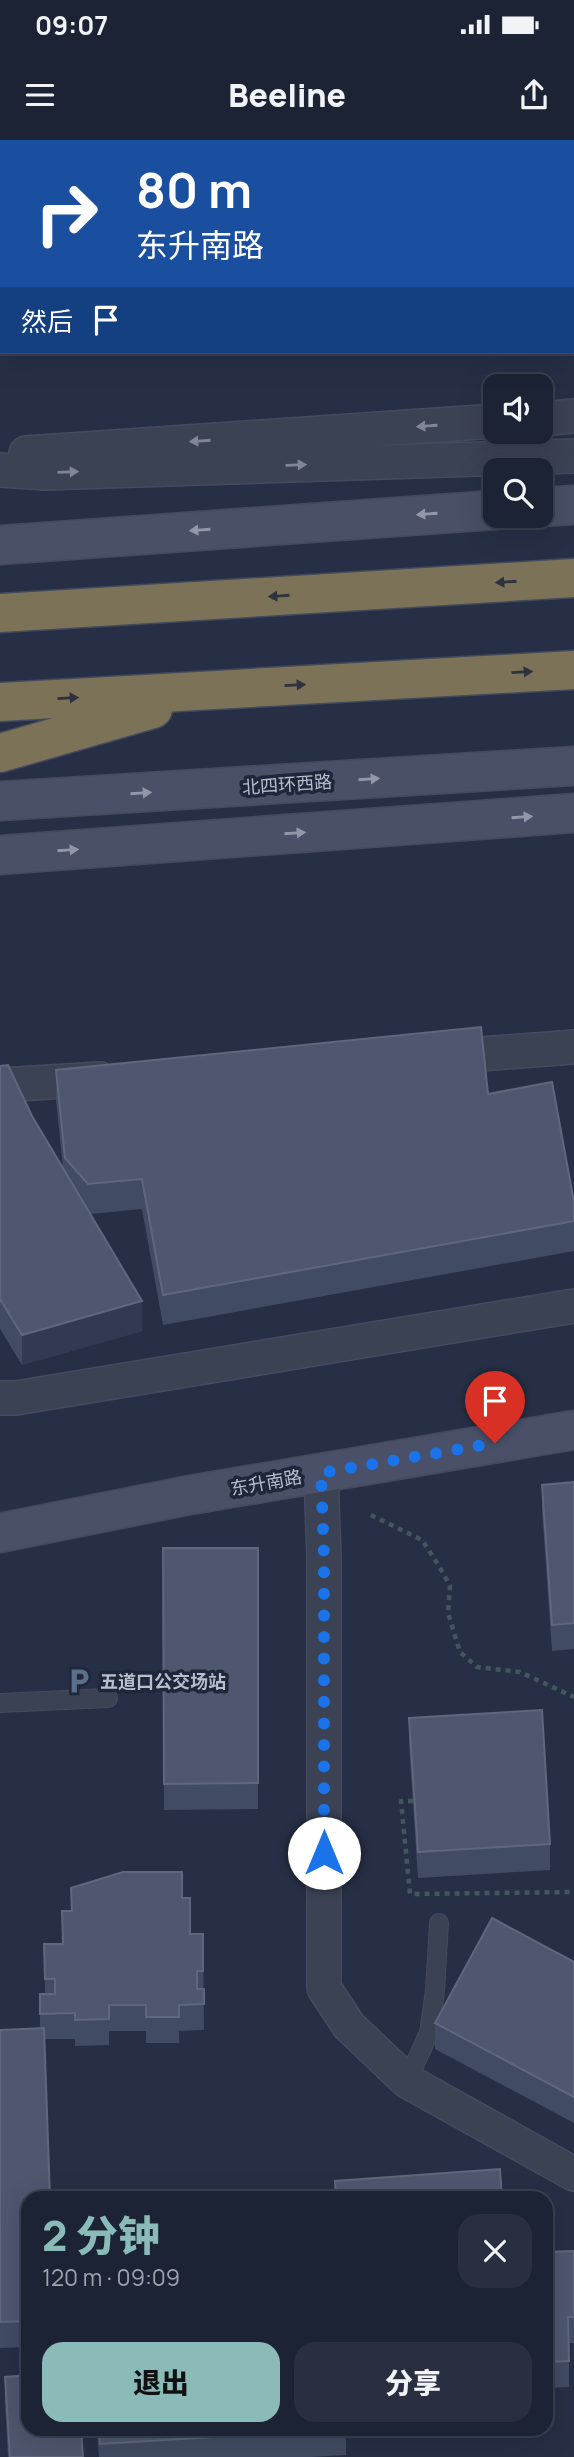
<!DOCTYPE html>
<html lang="zh">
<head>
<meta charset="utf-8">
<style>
  body { margin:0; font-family:Manrope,"Noto Sans SC",sans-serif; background:#292f40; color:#f1f3f6; height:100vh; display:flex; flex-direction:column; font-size:26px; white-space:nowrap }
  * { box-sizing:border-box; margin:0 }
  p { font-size:23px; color:#a0a4ac }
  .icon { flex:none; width:38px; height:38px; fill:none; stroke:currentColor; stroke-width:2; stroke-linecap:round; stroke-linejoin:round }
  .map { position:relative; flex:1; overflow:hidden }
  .drawer { position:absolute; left:21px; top:2051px; width:532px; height:245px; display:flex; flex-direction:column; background:#1c2334; border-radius:21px; box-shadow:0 7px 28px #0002,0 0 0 2px #3a404f }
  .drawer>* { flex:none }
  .top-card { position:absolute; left:0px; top:0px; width:574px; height:214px; box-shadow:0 7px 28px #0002,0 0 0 2px #3a404f; background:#1a4fa0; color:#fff; overflow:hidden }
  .controls { position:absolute; left:483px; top:234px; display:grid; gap:14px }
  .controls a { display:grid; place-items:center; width:70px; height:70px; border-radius:14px; background:#1c2334; box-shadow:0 7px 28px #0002,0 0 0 2px #3a404f; font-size:35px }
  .pin { position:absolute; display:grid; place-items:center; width:60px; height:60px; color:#fff; margin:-72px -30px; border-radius:50% 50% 50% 0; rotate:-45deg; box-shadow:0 0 7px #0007 }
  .pin .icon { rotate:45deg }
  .me { position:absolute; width:77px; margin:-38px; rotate:0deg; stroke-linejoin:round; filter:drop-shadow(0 0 5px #0008) }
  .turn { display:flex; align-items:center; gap:24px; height:147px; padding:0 21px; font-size:32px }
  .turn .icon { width:91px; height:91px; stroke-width:2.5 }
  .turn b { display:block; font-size:49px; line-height:60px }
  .then { display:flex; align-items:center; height:66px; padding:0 21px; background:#0003; gap:14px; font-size:26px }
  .round { display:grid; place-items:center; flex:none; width:74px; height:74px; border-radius:21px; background:#292f40 }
  .overview { display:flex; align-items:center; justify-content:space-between; height:119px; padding:0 21px }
  h1 { font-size:42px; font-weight:800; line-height:52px; color:#8bbbb9 }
  .cta { display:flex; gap:14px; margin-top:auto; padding:14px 21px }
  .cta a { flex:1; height:80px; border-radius:21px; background:#8bbbb9; color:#111; font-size:28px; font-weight:800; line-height:80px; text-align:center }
  .cta a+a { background:#292f40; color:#f1f3f6 }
  .status { display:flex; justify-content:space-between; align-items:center; height:49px; padding:0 35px; background:#1c2334; direction:ltr }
  .status svg { height:19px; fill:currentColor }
  header { display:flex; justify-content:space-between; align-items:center; height:91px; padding:0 21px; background:#1c2334; font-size:32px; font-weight:800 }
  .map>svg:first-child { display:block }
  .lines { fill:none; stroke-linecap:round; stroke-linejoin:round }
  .lane-casing { stroke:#454b5e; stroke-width:20 }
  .street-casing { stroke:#454b5e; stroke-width:36 }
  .secondary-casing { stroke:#454b5e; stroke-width:41 }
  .highway-casing { stroke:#424a5c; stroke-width:41 }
  .path { stroke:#42575d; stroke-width:4.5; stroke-dasharray:5 5; stroke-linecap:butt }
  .lane { stroke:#3b4254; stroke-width:18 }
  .street { stroke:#3b4254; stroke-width:33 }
  .secondary { stroke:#495067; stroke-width:38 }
  .highway { stroke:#7b7258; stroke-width:38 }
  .wall { fill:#414b63 }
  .shaded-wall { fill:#313a52 }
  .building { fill:#4e576f; stroke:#5f677e; stroke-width:2 }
  .oneway { fill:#808697 }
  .oneway2 { fill:#9298aa }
  .oneway3 { fill:#2d323e }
  .route { stroke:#1a73e8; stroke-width:12; stroke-dasharray:0 21.6 }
  .labels { text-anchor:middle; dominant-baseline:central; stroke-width:7; stroke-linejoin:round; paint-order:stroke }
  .street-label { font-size:18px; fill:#b9bece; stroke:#1f273a }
  .poi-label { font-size:18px; font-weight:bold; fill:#b9bece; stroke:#1f273a; text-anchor:start }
</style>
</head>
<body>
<div class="status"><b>09:07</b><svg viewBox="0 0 49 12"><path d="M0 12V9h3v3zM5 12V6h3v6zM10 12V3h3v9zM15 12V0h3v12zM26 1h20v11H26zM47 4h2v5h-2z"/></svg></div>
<header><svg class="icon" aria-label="menu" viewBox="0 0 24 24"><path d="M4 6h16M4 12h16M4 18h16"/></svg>Beeline<svg class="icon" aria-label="share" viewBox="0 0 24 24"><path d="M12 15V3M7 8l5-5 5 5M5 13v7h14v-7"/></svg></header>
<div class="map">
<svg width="574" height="2317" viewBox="0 0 574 2317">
  <rect width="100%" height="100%" fill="#262f45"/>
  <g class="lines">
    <defs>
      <path id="lane" d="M486 0 487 2
        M0 95 2 94
        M572 148 574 151
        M0 1563 108 1558
        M407 1941 429 1893 435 1851 439 1783"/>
      <path id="street" d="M541 279 574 276
        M26 313 495 281
        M0 330 45 333 574 316
        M440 917 574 907
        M0 945 100 939
        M0 1258H16L574 1166
        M321 1333 324 1417V1848L349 1886 407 1941 574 2034"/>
      <path id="secondary" d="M541 367 574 365
        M0 405 495 370
        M0 661 574 626
        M0 715 574 673
        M0 1393 190 1355 574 1290"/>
      <path id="highway" d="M0 473 574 438
        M0 562 574 530
        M0 613 153 569"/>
    </defs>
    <use href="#lane" class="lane-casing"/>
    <use href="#street" class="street-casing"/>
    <use href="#secondary" class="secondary-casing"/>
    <use href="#highway" class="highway-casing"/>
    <path class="path" d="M371 1375 422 1400 439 1426 450 1446 448 1473 460 1512 477 1527 520 1532 574 1557
      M413 1661H401L410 1754 574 1752"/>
    <use href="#lane" class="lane"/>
    <use href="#street" class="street"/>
    <use href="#secondary" class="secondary"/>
    <use href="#highway" class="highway"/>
  </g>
  <path class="wall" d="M0 0H409V2H2V58H0Z
    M0 926 63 1028 56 960V930L488 954 574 1062V1111L163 1185 142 1069 90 1074 142 1191 22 1225 0 1189Z
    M574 1342V1509L552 1511 542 1370V1345Z
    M163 1408H258V1669L164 1670Z
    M409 1578 550 1704V1730L418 1738 409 1604Z
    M71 1748 182 1758 190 1794H203L204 1890 179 1891V1903H146V1891H109V1905L75 1906V1899H44L28 2058V2207L0 2208V1890L40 1888V1854H45L44 1804H62V1771H71Z
    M574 1822V1983L435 1909V1883Z
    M574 2111V2203H569V2247L546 2248V2112Z
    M5 2237 28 2289H346V2315L312 2317H99L97 2293 81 2294 83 2317H8L5 2262Z"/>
  <path class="shaded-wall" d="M142 1161V1191L22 1225V1195Z"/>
  <path class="building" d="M0 0H408L407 2H2V32H0Z
    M481 887 488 954 552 942 574 1062V1081L163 1155 142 1039 88 1044 65 1018 56 930Z
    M8 925 32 976 142 1161 22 1195 0 1159V926Z
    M574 1342V1483L552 1485 542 1345Z
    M163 1408H258V1643L164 1644Z
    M542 1570 550 1704 418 1712 409 1578Z
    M123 1732H182V1758H190V1794H203V1831H197V1849H204V1864L179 1865V1877H146V1865H109V1879L75 1880V1873L40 1874V1854H55V1839H45L44 1804H63L62 1771H72L71 1748Z
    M492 1778 574 1822V1957L435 1883Z
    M44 1888 50 2058H28V2181L0 2182V1890Z
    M500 2029 502 2058H336L335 2041Z
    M574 2111V2177H568L569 2221 546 2222V2112Z
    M28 2235V2289H81L83 2317H10L5 2237Z
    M99 2289H346L100 2304Z"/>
  <defs><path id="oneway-solid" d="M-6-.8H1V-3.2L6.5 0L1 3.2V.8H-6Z" transform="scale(1.75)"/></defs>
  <g class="oneway">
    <use href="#oneway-solid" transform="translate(427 286) rotate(176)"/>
    <use href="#oneway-solid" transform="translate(200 301) rotate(176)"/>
    <use href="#oneway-solid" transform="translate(296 325) rotate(-2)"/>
    <use href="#oneway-solid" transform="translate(68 332) rotate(-2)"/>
  </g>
  <g class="oneway2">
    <use href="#oneway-solid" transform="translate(427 374) rotate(176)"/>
    <use href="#oneway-solid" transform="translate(200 390) rotate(176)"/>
    <use href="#oneway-solid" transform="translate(369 639) rotate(-4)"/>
    <use href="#oneway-solid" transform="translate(141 653) rotate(-4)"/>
    <use href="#oneway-solid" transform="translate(522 677) rotate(-4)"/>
    <use href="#oneway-solid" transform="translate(295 693) rotate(-4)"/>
    <use href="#oneway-solid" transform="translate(68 710) rotate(-4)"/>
  </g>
  <g class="oneway3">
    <use href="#oneway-solid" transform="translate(506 442) rotate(176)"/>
    <use href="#oneway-solid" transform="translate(279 456) rotate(176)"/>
    <use href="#oneway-solid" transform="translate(522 532) rotate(-3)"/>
    <use href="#oneway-solid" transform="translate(295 545) rotate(-3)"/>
    <use href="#oneway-solid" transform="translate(68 558) rotate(-3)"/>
  </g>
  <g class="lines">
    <path class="route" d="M324 1713V1417L321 1333 495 1303"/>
  </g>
  <defs>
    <symbol id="parking-bare" viewBox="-9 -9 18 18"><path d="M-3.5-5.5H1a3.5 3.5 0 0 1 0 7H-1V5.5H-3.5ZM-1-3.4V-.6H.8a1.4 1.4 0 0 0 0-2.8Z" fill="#5c6f8a" stroke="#1f273a" stroke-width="2.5" paint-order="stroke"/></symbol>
  </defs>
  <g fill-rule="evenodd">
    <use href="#parking-bare" x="60" y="1522" width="38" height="38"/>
  </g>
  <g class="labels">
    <g class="street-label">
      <text transform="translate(287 644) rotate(-4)">北四环西路</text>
      <text transform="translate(266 1342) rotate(-10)">东升南路</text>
    </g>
    <g class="poi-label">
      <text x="100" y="1541">五道口公交场站</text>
    </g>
  </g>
</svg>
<div class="controls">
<a><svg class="icon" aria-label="sound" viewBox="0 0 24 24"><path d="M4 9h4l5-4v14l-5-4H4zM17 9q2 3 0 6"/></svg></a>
<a><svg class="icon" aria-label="search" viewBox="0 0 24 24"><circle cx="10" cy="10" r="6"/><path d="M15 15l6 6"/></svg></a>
</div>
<div class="pin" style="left:495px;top:1303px;background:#d93025"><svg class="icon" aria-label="arrive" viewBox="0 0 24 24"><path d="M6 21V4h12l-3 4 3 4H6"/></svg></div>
<svg class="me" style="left:324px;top:1713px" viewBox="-20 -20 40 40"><circle r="19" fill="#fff"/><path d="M0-13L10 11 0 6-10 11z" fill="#1a73e8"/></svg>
<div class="top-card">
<div class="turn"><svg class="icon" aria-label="right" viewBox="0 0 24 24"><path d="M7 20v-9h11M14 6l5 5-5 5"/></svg><div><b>80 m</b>东升南路</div></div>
<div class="then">然后<svg class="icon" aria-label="arrive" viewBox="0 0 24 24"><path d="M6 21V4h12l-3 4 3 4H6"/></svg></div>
</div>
<section class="drawer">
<div class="overview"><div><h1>2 分钟</h1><p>120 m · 09:09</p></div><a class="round"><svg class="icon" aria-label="close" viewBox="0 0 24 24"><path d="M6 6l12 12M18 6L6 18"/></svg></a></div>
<div class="cta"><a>退出</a><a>分享</a></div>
</section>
</div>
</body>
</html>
